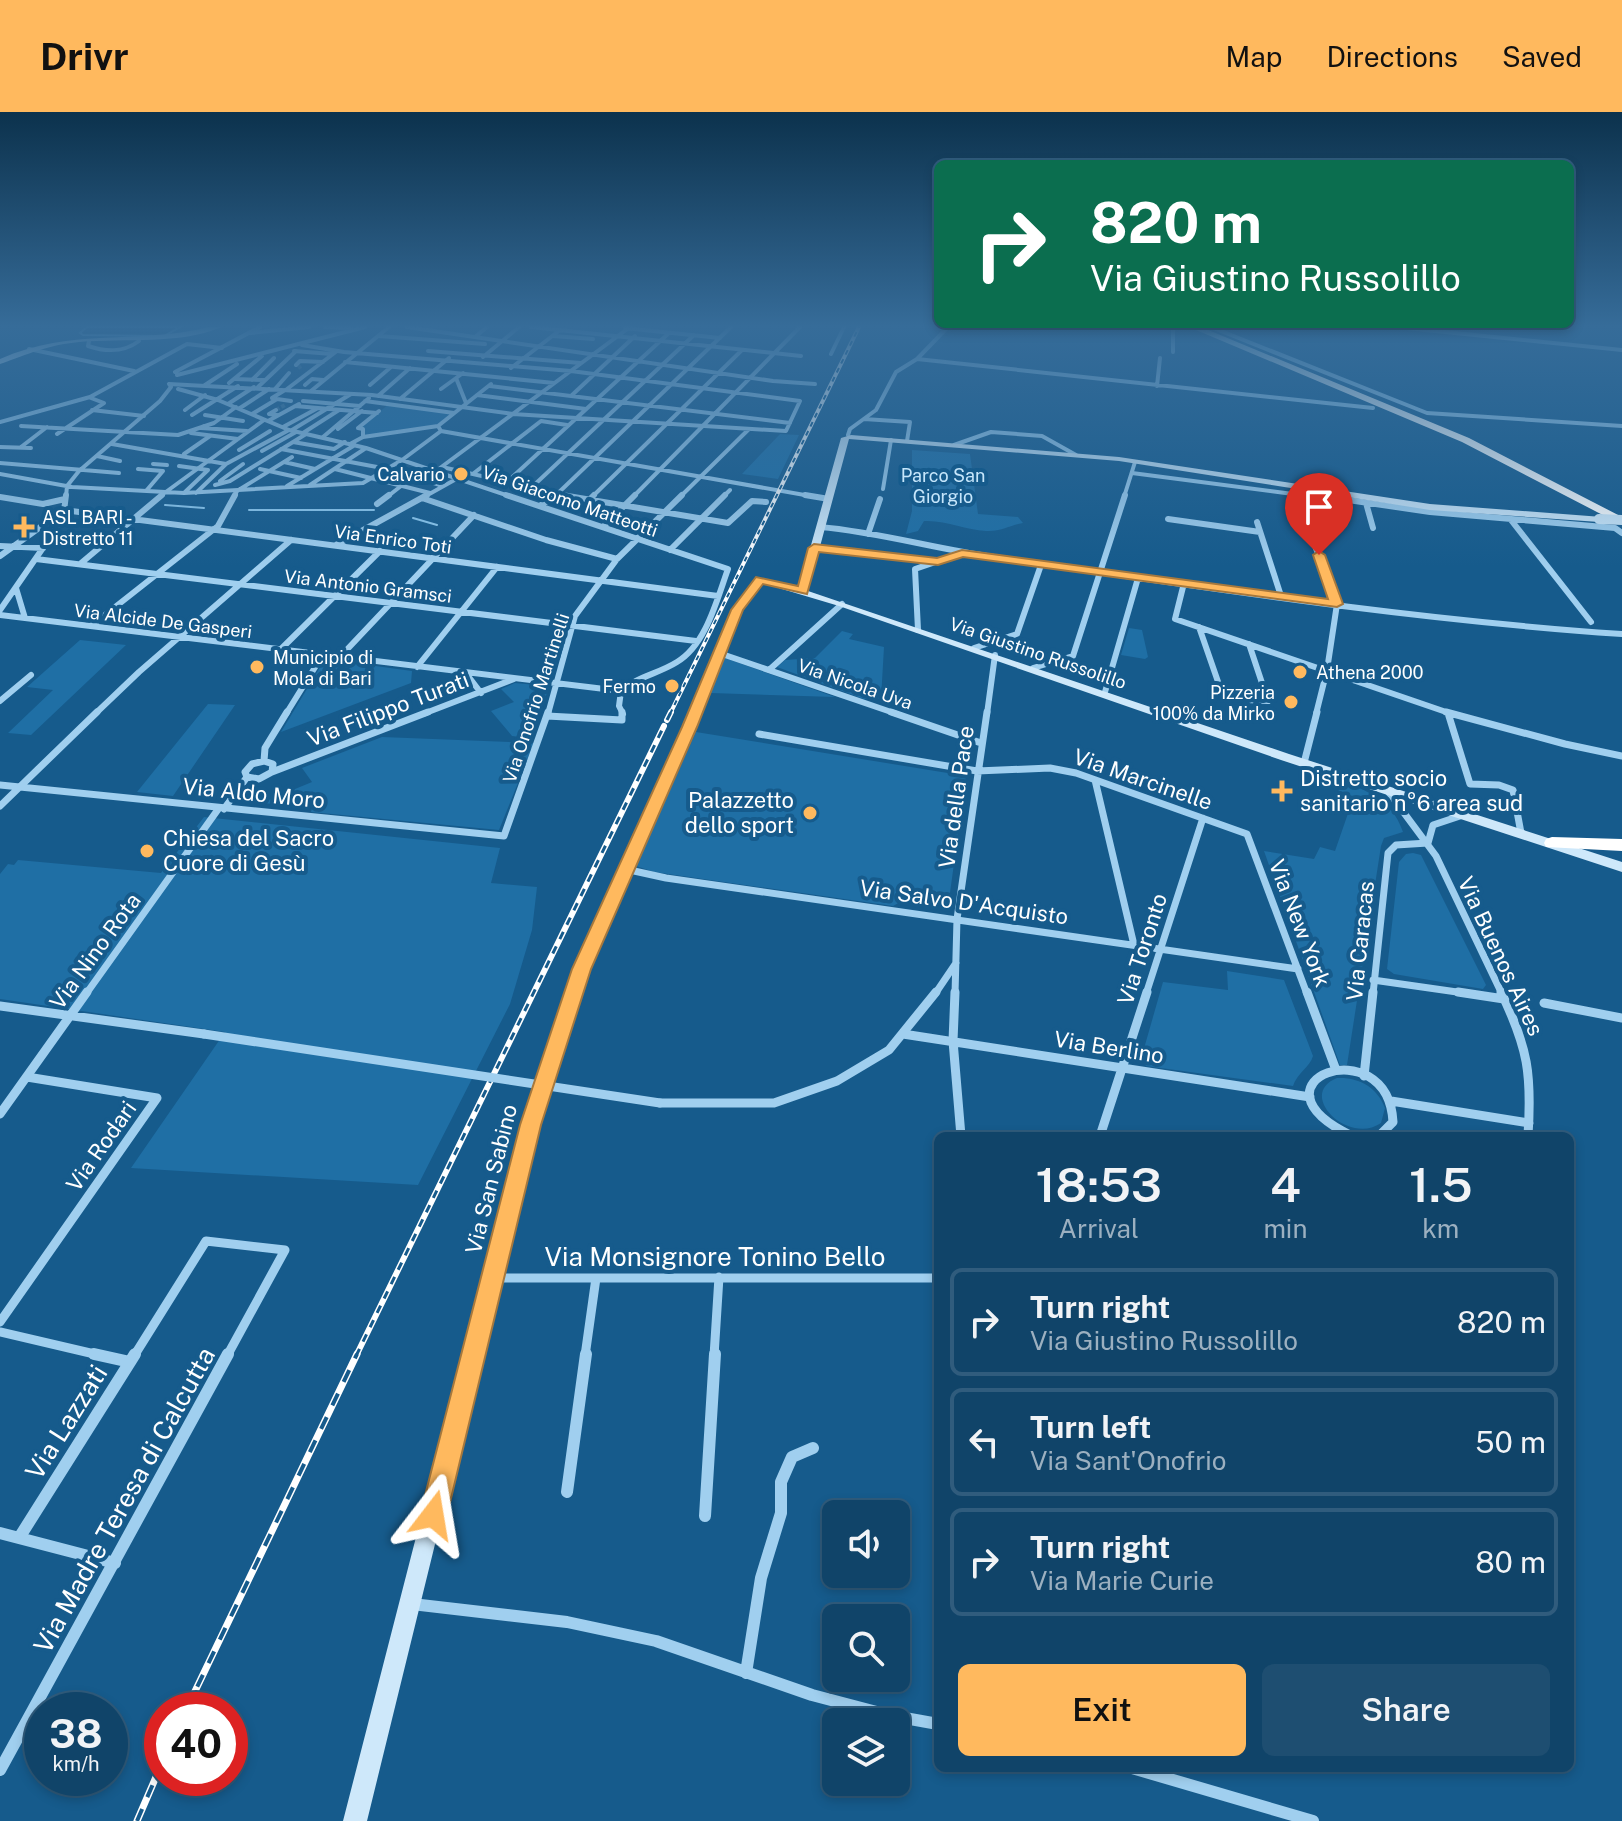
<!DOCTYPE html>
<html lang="en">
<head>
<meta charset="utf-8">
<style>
  body { margin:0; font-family:"Public Sans",sans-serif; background:#1e4e71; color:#f1f3f6; height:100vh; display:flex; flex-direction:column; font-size:30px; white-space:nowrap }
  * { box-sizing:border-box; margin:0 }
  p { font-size:26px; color:#9cb0c0 }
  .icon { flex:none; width:44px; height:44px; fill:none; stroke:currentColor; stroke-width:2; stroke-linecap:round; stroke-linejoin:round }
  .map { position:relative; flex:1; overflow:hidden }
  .side { position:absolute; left:934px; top:1020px; width:640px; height:640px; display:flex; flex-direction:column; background:#104469; border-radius:12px; box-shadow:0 4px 12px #0003,0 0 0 2px #305c7d }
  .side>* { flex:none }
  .hud { position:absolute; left:934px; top:48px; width:640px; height:168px; border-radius:12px; box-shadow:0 4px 12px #0003,0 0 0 2px #305c7d; background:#0b6e4f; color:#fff; overflow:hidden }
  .tools { position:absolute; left:822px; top:1388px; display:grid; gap:16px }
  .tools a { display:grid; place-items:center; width:88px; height:88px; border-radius:12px; background:#104469; box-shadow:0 4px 12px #0003,0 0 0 2px #305c7d; font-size:40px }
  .speed { position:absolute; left:24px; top:1580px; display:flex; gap:16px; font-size:40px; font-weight:700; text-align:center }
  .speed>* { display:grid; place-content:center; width:104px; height:104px; border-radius:50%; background:#104469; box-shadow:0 4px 12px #0003,0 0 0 2px #305c7d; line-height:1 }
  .speed small { font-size:20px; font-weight:400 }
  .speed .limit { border:12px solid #d22; background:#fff; color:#111 }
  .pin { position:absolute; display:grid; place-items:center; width:68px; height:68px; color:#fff; margin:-82px -34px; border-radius:50% 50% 50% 0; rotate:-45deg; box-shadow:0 0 8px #0007 }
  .pin .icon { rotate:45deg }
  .me { position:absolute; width:88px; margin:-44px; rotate:14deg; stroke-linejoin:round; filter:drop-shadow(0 0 6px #0008) }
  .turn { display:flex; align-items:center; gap:28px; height:168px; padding:0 24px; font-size:36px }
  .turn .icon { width:104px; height:104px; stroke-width:2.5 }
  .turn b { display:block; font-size:56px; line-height:68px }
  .eta { display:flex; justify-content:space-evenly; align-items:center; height:136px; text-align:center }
  .eta b { font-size:48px; font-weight:600; line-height:56px }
  .button { display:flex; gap:16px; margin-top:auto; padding:16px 24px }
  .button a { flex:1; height:92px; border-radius:12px; background:#ffb95e; color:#111; font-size:32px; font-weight:600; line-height:92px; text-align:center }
  .button a+a { background:#1e4e71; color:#f1f3f6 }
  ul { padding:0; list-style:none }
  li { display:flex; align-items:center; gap:24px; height:108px; margin:0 16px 12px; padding:0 8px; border:4px solid #305c7d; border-radius:12px }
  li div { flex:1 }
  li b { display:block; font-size:30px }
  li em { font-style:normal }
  header { display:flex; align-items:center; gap:48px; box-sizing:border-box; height:112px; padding:0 40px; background:#ffb95e; color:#111 }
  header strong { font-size:38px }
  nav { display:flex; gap:44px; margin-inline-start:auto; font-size:28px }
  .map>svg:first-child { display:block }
  .green { fill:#1f6fa5 }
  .water { fill:#0e4269; stroke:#92cdf2; stroke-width:2 }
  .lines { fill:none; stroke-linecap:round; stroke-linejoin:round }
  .stream { stroke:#92cdf2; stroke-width:2 }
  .street-tunnel { stroke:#39749d; stroke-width:4; stroke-dasharray:4 2; stroke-linecap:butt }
  .street-far4 { stroke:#a0cfef; stroke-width:4 }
  .street-far3 { stroke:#a0cfef; stroke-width:6 }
  .street-far2 { stroke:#a0cfef; stroke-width:7 }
  .street-far1 { stroke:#a0cfef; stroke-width:9 }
  .street { stroke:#a0cfef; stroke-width:12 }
  .secondary { fill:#cee8fa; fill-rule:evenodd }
  .highway { fill:#fff; fill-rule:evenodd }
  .rail-far2-casing { stroke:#fff; stroke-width:4 }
  .rail-far1-casing { stroke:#fff; stroke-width:6 }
  .rail-casing { stroke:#fff; stroke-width:7 }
  .rail-far2 { stroke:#165b8c; stroke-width:2; stroke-dasharray:5; stroke-linecap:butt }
  .rail-far1 { stroke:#165b8c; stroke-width:3; stroke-dasharray:8; stroke-linecap:butt }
  .rail { stroke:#165b8c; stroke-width:4; stroke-dasharray:13; stroke-linecap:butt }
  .street-bridge { stroke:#a0cfef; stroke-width:9 }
  .secondary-bridge { stroke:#cee8fa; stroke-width:10 }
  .route { fill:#ffb95e; stroke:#a6783d; stroke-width:2 }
  .poi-dot { fill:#ffb95e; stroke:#165b8c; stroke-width:3 }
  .labels { text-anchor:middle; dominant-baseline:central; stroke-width:8; stroke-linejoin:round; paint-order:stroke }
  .far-poi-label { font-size:18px; fill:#fff; stroke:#165b8c; text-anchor:end }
  .far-park-label { font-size:18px; fill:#c6e6fb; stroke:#165b8c }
  .far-street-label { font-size:18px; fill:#fff; stroke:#165b8c }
  .street-label { font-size:22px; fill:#fff; stroke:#165b8c }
  .poi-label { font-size:22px; fill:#fff; stroke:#165b8c; text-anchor:start }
  .near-street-label { font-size:26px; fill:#fff; stroke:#165b8c }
</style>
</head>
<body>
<header>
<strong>Drivr</strong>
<nav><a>Map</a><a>Directions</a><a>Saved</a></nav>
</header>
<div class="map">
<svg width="1622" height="1709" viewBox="0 0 1622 1709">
  <rect width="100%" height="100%" fill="#165b8c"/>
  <path class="green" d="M389 292 451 302 437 313 365 324 360 316Z
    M780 322 799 323 778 367 742 362Z
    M912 338 970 342 978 402 1018 405 1023 411C1010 413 1001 420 986 419 965 418 947 408 924 409L918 419 906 422 912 399Z
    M1129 516 1142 518 1148 545 1145 547 1121 543Z
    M842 519 853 522 849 527 884 535 881 587H864L777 555 785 548 815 546Z
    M80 528 126 533 31 623 8 621 53 578 27 575Z
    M722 545 835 585 711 581Z
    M325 547 412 559 411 571 281 620Z
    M515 571 537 573 540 579 547 581 528 626 512 624 491 599 514 590 501 577Z
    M208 592 235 593 173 684 137 680Z
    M696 620 966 664 949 788 911 784 893 794 654 760 636 754Z
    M382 625 534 631 499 718 311 700 312 696 243 689 254 675 261 691 312 670 302 656Z
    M1332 664C1362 677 1392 686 1403 720L1384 726 1381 734 1347 953H1340L1264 739 1314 747 1320 735 1335 739 1353 687 1328 672Z
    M204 705 500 736 491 771 537 775 532 818 510 892 418 1073 131 1056 225 920 0 887V762L8 752 14 753 18 748 161 761Z
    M1413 741 1421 743 1486 873 1483 877 1394 862 1387 857 1399 750 1406 742Z
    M1227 859 1284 868 1313 944C1310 955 1297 961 1293 974L1146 954 1141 947 1163 870 1228 878Z
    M1337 966C1359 965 1377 975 1385 996L1381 1011C1348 1034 1296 982 1337 966Z"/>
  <path class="water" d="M87 215H180L164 224 83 223 80 221Z"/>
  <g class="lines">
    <path class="stream" d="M165 393 204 396
      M249 398H374
      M413 406 437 413"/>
    <path class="street-tunnel" d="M298 256 301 254
      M276 298 285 293"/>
    <path class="street-far4" d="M325 215 351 216
      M407 215 773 269 815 272
      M531 215 801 244
      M1173 215V240
      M1211 215 1427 301 1622 314
      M1396 215 1622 238
      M625 216 720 226
      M250 221 309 215
      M379 224 485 232
      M553 224 593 227
      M475 225 487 215
      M89 229 88 234C106 240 123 241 139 229
      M29 237 134 259
      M294 239 332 242
      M428 239 581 251
      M831 242 844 215
      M483 245 519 215
      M917 247 1373 296
      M345 250 554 271
      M296 253 300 249 323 250
      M511 256 560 218
      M175 260 260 215
      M177 263 365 215
      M456 266 466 291
      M235 267 265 268
      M252 268 274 246
      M229 271 262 244
      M169 272 372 283 513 302 786 319 800 289 571 259 344 240 302 233
      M205 273 237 252
      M305 273 312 267 323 268
      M370 273 391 255
      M490 274 790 311
      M1157 274 1160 246
      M258 275 296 239
      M178 277 218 288 289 318 366 336 512 385
      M275 277 289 261
      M287 277 337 239
      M441 277 463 261
      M311 279 389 215
      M477 283 586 297
      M378 284 410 256
      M571 284 635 224
      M277 287 291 289
      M400 287 449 246
      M303 289 360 294
      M365 289 454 301
      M228 292 254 275
      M295 294 377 301
      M240 296 269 277
      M92 298 144 304
      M185 298 205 283
      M276 298 269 302 277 303
      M252 302 277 287 272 286 285 278
      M192 303 238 274
      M205 303 243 309
      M864 307 910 310 907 329
      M268 309 299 292
      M0 310 90 285 187 232 222 236
      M21 314 178 323 214 311 236 295
      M204 314 201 316 247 319
      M283 315 318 296
      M338 317 362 299
      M292 318 351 282
      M441 319 816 385
      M441 319 438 314 491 272
      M191 321 238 327
      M303 321 339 298
      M57 322 104 291 91 286
      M848 323 850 317 876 298 896 260 917 247 948 215
      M323 325 369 286
      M363 325V317L358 316 379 299
      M293 330 334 337 345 330
      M112 332 226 352
      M350 332 363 325 438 314
      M954 333 991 320 1042 324 1076 343
      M0 335 31 336
      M21 335 47 315
      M281 337 393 358 443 374
      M239 338 270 319
      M262 339 296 320
      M184 342 210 324
      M97 344 120 349
      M284 350 315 357
      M0 351 119 361
      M153 352 167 353
      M179 354 208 358 185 380
      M442 355 573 385
      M440 356 630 215
      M138 357 163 359 146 379
      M260 357 301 366
      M335 357 430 381
      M474 361 541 309 567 313
      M1132 361 1293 382
      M0 362 72 375 184 381 363 371 402 348 441 319
      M220 369 243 352
      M508 369 669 221
      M215 373 230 369 306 322
      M310 373 366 336
      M67 374 79 359 160 289 171 275 169 272
      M287 374 355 333
      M532 375 694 223
      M883 377 891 328
      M1295 380 1327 385
      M196 381 226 352 289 318
      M66 385 67 374
      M159 385 264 308
      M234 385 237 379 292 345
      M387 385 401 374
      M424 385 458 366
      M554 385 731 215
      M592 385 742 238
      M633 385 800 215
      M680 385 749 317
      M723 385 730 378
      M1124 385 1135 350
      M1293 385 1297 378"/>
    <path class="street-far3" d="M506 383 728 457C717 487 706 533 677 550 658 562 638 564 621 579L619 594 623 602
      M562 383 728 411 752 389 766 390
      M805 383 829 387
      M1293 383 1294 392 1309 418 1337 492 1327 558 1316 602
      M1314 383 1430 400 1615 416 1622 421
      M0 385 43 392 65 387
      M422 386 546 428 617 447
      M590 387 594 383
      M1366 391 1373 416
      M377 392 389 383
      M541 393 557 383
      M64 398 718 484
      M1168 407 1260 420
      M1511 408 1591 510
      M1257 410 1281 484
      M603 415 635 383
      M820 415C879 420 935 437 994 445 1202 475 1412 508 1622 522
      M868 422 880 387
      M336 433 427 383
      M0 434 43 436
      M814 436 938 450
      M670 438 725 383
      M0 444 64 398
      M36 447 696 529
      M80 452 162 383
      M1184 471 1175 507 1452 602
      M16 476 25 506
      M0 498 63 407 66 383
      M0 503 621 579
      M91 514 218 414 235 383
      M1199 515 1224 587 1268 589 1249 532
      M918 518 915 457 959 442
      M974 536 1017 522 1041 453
      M280 538 380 439
      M719 541 897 602
      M339 546 474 403
      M417 555 497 455
      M1033 556 1073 544 1125 383
      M769 558 842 492
      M465 560 481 581
      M1105 580 1138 466
      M0 589 31 563
      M95 602 139 560 291 428
      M286 602 322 544
      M423 602 514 567
      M548 602 575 504 617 447 682 383
      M987 602 995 543"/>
    <path class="street-far2" d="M891 600 981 631
      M1446 600 1565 632 1622 644
      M1448 601 1470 672 1499 673 1513 678 1521 721
      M547 604 622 608V600
      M759 622 977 659 1050 656 1076 661 1247 722 1307 882
      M264 649 265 636 287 600
      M264 649 273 652 272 660 259 667 247 665 245 660 252 652Z
      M1304 651 1317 600
      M272 660 428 600
      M1095 668 1134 833
      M0 673 504 724 548 600
      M1387 678 1436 744 1502 882
      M0 694 97 600
      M224 697 247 665
      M1428 731 1433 713 1463 703
      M625 757 666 766 1298 857
      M1373 868 1471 882
      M86 882 219 696
      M935 882 956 851
      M955 882 957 807 987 600
      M1146 882 1203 706
      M1373 882 1388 741 1396 733 1428 731"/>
    <path class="street-far1" d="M955 880 953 929 961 1024
      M1307 880 1336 958
      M1458 880 1504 887
      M1501 880C1528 936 1532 962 1528 1024
      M1544 891 1622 906
      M0 894 204 922
      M903 922 1310 985
      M1364 964 1373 880
      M1391 989 1529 1011
      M660 991H774L837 969 889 938 936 880
      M0 1002 87 880
      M1100 1024 1147 880
      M1352 1024C1238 969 1388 915 1393 1010L1379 1024
      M493 1166H938
      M0 1210 157 986 27 965
      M0 1220 103 1244
      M134 1244 206 1129 285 1138 227 1244
      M585 1244 596 1166
      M714 1244 719 1165"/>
    <path class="street" d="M130 1250 135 1242
      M567 1380 586 1242
      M705 1404 715 1242
      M0 1421 115 1451
      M19 1426 130 1250 94 1242
      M412 1492 567 1510 656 1529 812 1583 888 1603 938 1612
      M746 1561 761 1466 781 1401V1370L792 1345 813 1336
      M1132 1656 1313 1709
      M0 1658 228 1242"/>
    <path class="secondary" d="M209 215H222C178 233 126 226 79 230 47 233 29 242 0 252V247C72 215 137 233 209 215Z
      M851 323 1119 345 1430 392 1602 405V409L1599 410 1430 398 1119 349 849 327 808 479 1289 642 1622 750V760L1281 648 839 494 762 471 742 498 695 615 597 833 538 1013 367 1709H343L522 1013 583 833 683 615 732 498 757 465 799 476 841 326Z"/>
    <path class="highway" d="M1189 215H1201L1469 326 1622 405V413L1462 330Z
      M1552 725 1622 727V739L1546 735 1544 731 1546 727Z"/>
    <defs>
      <path id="rail-far2" d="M670 602 859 215"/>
      <path id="rail-far1" d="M667 608 671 600
        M356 1244 664 614"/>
      <path id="rail" d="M186 1598 357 1242
        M137 1709 162 1651"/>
    </defs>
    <use href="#rail-far2" class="rail-far2-casing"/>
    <use href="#rail-far1" class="rail-far1-casing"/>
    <use href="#rail" class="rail-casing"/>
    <use href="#rail-far2" class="rail-far2"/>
    <use href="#rail-far1" class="rail-far1"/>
    <use href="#rail" class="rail"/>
    <path class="street-bridge" d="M204 922 660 991"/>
    <path class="secondary-bridge" d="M1599 407 1622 408"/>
  </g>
  <linearGradient id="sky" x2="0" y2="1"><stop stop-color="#0c324d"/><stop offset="0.47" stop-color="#366c99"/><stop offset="1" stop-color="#366c99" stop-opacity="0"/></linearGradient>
  <rect width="1622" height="455" fill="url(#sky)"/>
  <path class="route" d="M814 432 937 446 962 438 1328 487 1313 443 1319 439 1325 443 1343 492 1337 495 963 445 938 453 819 440 807 482 763 472 743 498 697 615 591 857 541 1013 447 1403 443 1413 433 1416 424 1413 420 1403 520 1013 572 857 682 615 731 498 756 465 798 474 808 436Z"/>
  <g class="poi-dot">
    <circle cx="461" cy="362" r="8"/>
    <path d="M20 403h8v8h8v8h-8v8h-8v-8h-8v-8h8z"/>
    <circle cx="257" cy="555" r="8"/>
    <circle cx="1300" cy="560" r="8"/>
    <circle cx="672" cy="574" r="8"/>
    <circle cx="1291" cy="590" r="8"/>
    <path d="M1278 667h8v8h8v8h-8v8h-8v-8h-8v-8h8z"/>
    <circle cx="810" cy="701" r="8"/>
    <circle cx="147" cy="739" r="8"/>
  </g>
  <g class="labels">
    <g class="far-poi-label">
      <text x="445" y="362">Calvario</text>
      <text x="42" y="405" text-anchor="start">ASL BARI -<tspan x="42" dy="21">Distretto 11</tspan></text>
      <text x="273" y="545" text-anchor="start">Municipio di<tspan x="273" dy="21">Mola di Bari</tspan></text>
      <text x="1316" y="560" text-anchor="start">Athena 2000</text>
      <text x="656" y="574">Fermo</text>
      <text x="1275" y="580">Pizzeria<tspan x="1275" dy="21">100% da Mirko</tspan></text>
    </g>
    <g class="far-park-label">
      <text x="943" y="363">Parco San<tspan x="943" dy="21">Giorgio</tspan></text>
    </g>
    <g class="far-street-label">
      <text transform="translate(570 389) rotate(19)">Via Giacomo Matteotti</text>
      <text transform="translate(393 427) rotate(8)">Via Enrico Toti</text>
      <text transform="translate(368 474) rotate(7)">Via Antonio Gramsci</text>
      <text transform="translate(163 509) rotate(7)">Via Alcide De Gasperi</text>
      <text transform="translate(1038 541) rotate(19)">Via Giustino Russolillo</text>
      <text transform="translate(855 572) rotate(19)">Via Nicola Uva</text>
      <text transform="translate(536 586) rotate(-72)">Via Onofrio Martinelli</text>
    </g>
    <g class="street-label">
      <text transform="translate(388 597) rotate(-21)">Via Filippo Turati</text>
      <text transform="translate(1143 667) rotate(19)">Via Marcinelle</text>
      <text transform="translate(254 681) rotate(6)">Via Aldo Moro</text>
      <text transform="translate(956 685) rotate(-82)">Via della Pace</text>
      <text transform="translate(964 790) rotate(8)">Via Salvo D'Acquisto</text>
      <text transform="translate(1300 811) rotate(69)">Via New York</text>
      <text transform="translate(1360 829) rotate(-84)">Via Caracas</text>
      <text transform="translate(1142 837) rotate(-72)">Via Toronto</text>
      <text transform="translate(95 839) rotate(-54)">Via Nino Rota</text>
      <text transform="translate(1501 844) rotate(65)">Via Buenos Aires</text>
      <text transform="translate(1109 935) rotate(9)">Via Berlino</text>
      <text transform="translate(101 1034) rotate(-55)">Via Rodari</text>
      <text transform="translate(491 1067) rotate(-76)">Via San Sabino</text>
    </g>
    <g class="poi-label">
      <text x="1300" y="666">Distretto socio<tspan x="1300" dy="25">sanitario n°6 area sud</tspan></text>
      <text x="794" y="688" text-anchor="end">Palazzetto<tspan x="794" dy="25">dello sport</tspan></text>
      <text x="163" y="726">Chiesa del Sacro<tspan x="163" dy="25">Cuore di Gesù</tspan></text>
    </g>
    <g class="near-street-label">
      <text x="715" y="1144">Via Monsignore Tonino Bello</text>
      <text transform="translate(66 1310) rotate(-58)">Via Lazzati</text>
      <text transform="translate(124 1388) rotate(-61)">Via Madre Teresa di Calcutta</text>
    </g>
  </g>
</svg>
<div class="tools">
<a><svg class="icon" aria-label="sound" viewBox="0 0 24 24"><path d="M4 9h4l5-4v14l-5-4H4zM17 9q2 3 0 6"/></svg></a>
<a><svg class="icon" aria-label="search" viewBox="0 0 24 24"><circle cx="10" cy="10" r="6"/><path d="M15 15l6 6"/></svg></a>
<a><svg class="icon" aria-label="layers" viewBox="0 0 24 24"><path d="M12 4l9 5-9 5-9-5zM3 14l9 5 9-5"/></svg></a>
</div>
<div class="speed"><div>38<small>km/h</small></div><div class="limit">40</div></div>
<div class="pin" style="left:1319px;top:443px;background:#d93025"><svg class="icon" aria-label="arrive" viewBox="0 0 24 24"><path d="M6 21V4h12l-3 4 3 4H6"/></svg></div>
<svg class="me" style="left:433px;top:1403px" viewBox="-20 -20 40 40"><path d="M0-17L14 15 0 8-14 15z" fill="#ffb95e" stroke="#fff" stroke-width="4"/></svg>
<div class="hud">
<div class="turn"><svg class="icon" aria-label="right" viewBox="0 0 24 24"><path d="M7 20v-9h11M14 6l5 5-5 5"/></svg><div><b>820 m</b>Via Giustino Russolillo</div></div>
</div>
<section class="side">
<div class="eta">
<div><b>18:53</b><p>Arrival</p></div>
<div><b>4</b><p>min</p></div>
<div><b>1.5</b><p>km</p></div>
</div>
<ul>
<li><svg class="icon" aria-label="right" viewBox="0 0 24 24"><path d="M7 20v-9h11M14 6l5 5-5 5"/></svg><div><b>Turn right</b><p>Via Giustino Russolillo</p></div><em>820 m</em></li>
<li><svg class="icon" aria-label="left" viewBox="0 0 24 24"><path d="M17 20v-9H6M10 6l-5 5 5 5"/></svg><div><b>Turn left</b><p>Via Sant'Onofrio</p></div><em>50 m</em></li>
<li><svg class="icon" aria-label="right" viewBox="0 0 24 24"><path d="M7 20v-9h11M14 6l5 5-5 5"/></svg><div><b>Turn right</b><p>Via Marie Curie</p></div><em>80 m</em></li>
</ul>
<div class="button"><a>Exit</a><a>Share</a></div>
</section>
</div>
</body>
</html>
